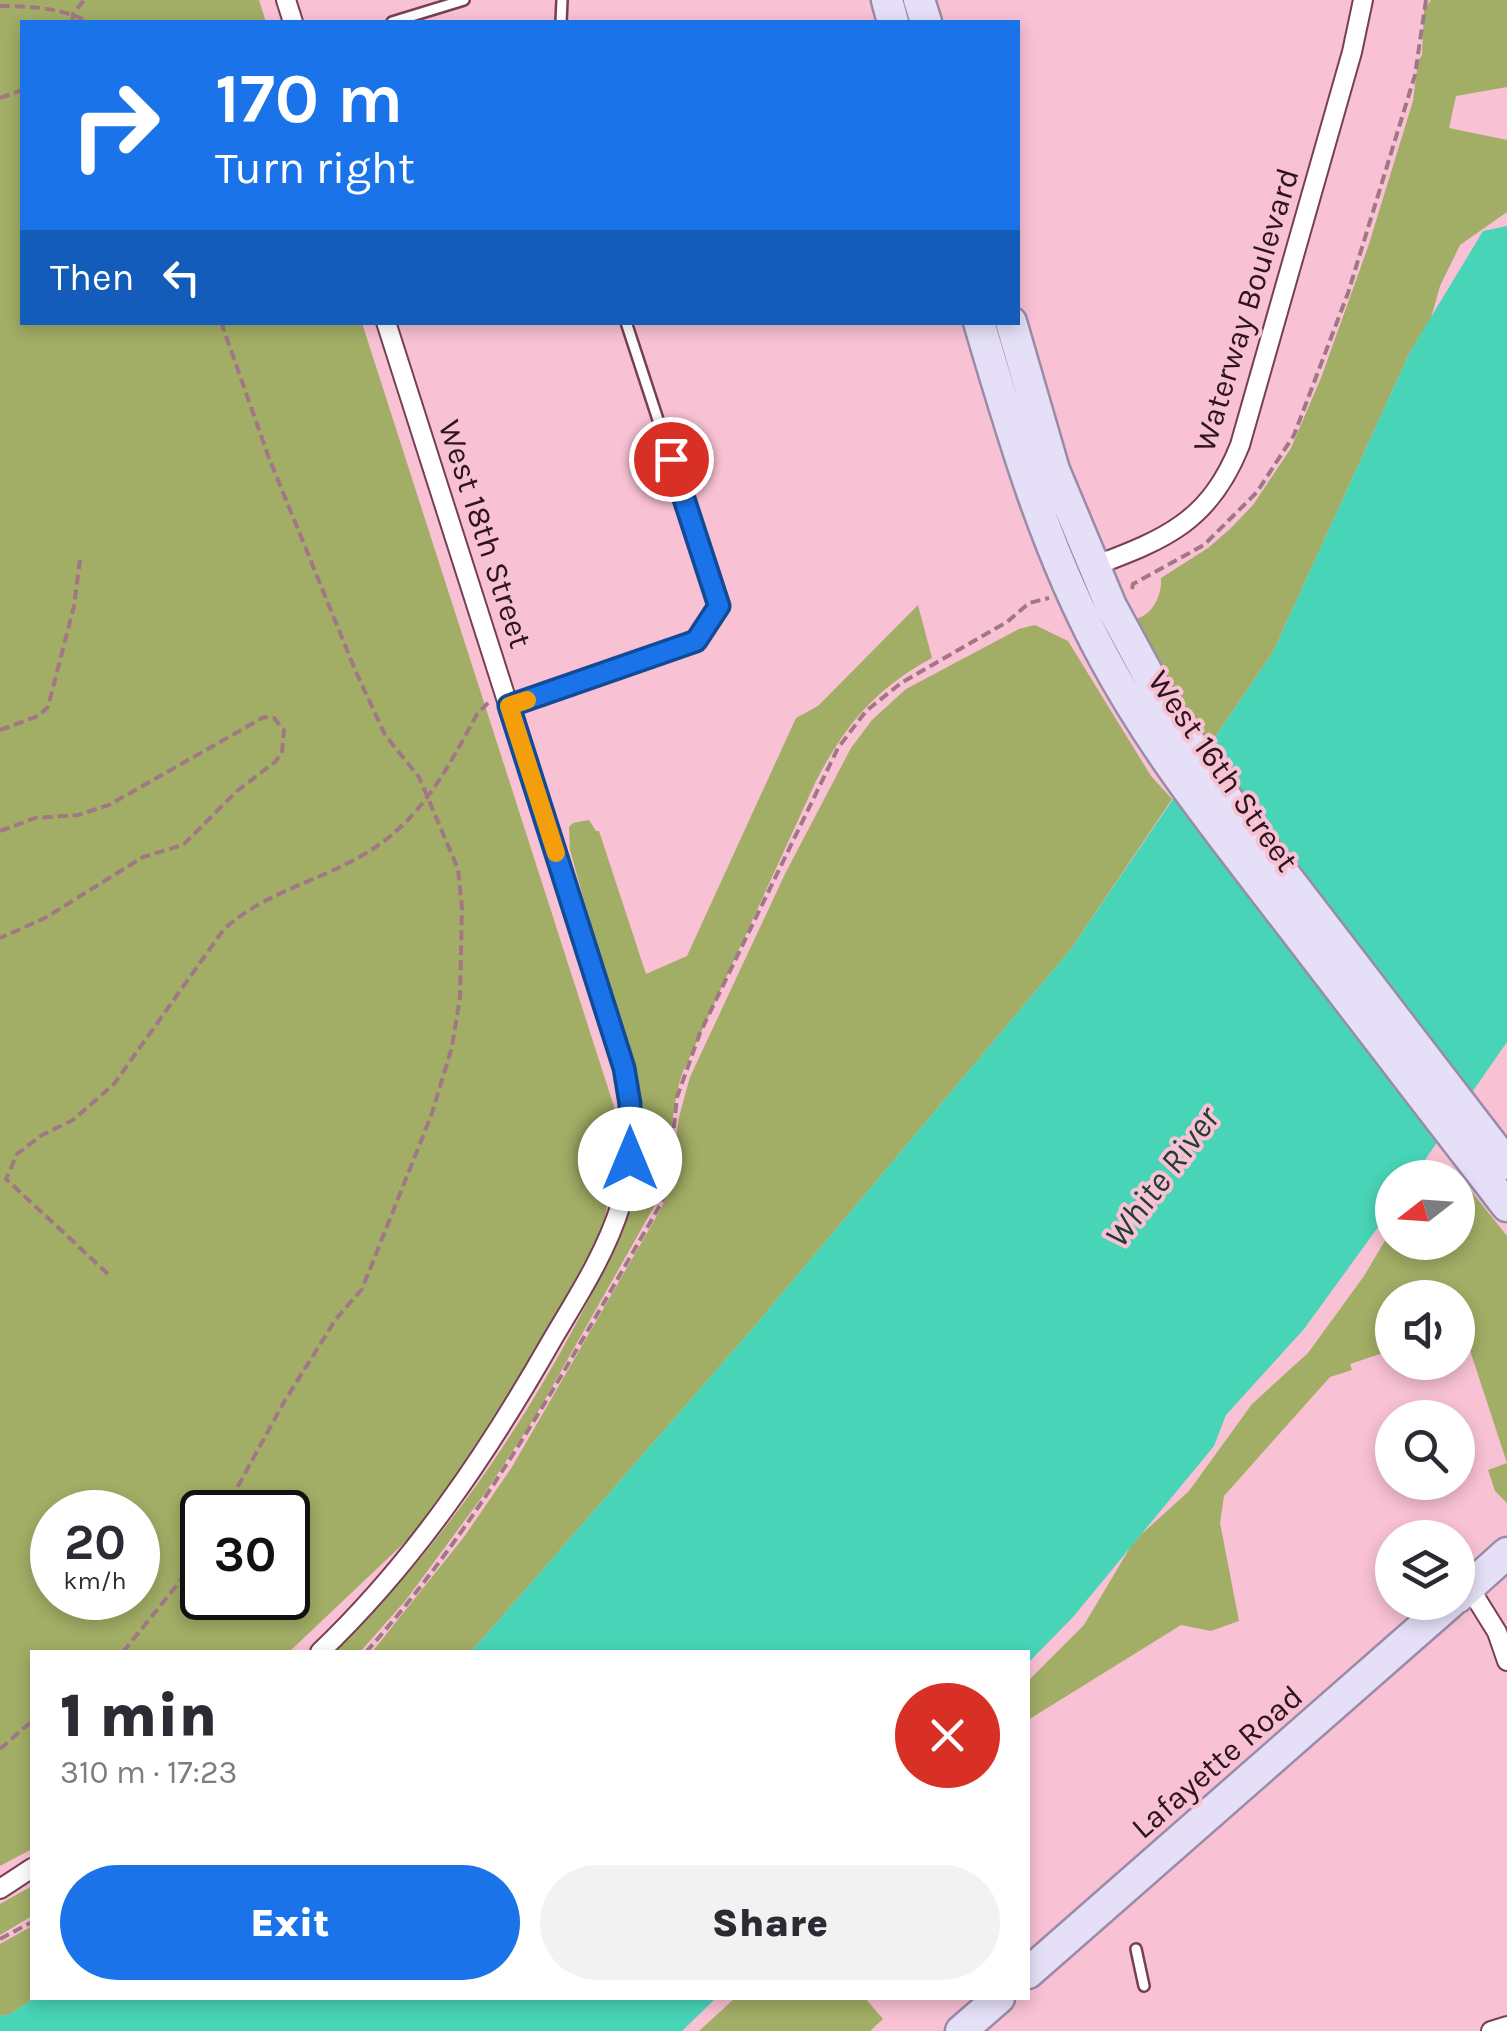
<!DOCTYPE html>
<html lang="en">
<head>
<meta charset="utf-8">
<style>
  body { margin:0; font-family:Karla,sans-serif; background:#f2f2f3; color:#2b2b33; height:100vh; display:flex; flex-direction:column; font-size:38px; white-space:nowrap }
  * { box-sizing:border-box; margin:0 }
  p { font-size:32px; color:#7c7c81 }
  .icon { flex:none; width:55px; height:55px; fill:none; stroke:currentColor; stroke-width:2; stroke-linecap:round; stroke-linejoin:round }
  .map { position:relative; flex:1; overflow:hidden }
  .side { position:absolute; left:30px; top:1650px; width:1000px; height:350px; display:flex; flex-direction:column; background:#fff; border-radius:0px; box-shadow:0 5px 15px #0003 }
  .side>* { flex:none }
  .hud { position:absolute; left:20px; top:20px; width:1000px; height:305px; border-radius:0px; box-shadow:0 5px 15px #0003; background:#1a73e8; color:#fff; overflow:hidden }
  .needle { width:65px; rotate:253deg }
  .buttons { position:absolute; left:1375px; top:1160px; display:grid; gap:20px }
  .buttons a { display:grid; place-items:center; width:100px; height:100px; border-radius:50%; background:#fff; box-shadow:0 5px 15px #0003; font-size:50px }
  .speed { position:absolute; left:30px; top:1490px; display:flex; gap:20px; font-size:50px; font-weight:700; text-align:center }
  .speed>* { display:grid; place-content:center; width:130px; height:130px; border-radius:50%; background:#fff; box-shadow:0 5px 15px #0003; line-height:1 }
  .speed small { font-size:25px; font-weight:400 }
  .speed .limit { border:5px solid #111; border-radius:15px; background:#fff; color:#111 }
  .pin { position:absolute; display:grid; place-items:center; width:85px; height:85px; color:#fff; margin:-42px; border:5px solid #fff; border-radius:50%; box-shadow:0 2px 10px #0007 }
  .me { position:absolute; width:110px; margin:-55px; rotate:0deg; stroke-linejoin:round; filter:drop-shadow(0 0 8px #0008) }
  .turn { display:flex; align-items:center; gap:35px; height:210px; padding:0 30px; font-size:45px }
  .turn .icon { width:130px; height:130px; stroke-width:2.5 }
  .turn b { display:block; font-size:70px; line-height:85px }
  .then { display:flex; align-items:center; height:95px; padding:0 30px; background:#0003; gap:20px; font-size:38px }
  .round { display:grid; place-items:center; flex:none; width:105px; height:105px; border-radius:52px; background:#f2f2f3 }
  .overview { display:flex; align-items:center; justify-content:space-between; height:170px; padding:0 30px }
  h1 { font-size:60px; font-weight:800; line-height:75px }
  .action { display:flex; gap:20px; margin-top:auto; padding:20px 30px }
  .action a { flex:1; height:115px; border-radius:60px; background:#1a73e8; color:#fff; font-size:40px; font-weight:800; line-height:115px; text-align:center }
  .action a+a { background:#f2f2f3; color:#2b2b33 }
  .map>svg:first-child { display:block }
  .green { fill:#a2ad65; fill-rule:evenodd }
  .water { fill:#48d4b7 }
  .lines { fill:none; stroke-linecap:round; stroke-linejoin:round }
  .service-casing { stroke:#773e55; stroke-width:14 }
  .minor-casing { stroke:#773e55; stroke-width:22 }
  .primary-casing { stroke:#9a8ba8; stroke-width:35 }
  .path { stroke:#a17786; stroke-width:4; stroke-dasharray:10 5; stroke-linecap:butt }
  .service { stroke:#fff; stroke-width:9 }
  .minor { stroke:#fff; stroke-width:18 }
  .primary { stroke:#e5e0f7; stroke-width:30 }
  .route-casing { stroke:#114b97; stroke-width:25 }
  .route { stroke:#1a73e8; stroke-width:18 }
  .slow { stroke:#f59e0b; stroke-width:18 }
  .labels { text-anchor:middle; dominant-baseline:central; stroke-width:8; stroke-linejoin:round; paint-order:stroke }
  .street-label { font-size:32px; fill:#2d141e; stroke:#f8c1d4 }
  .water-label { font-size:35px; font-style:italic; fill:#223f37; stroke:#f8c1d4 }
</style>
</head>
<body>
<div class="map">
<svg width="1507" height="2031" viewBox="0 0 1507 2031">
  <rect width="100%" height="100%" fill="#f8c1d4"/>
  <path class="green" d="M0 0H259L266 22H22V322L362 323 617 1116 604 1228 529 1362 423 1525 289 1652H32V1849L0 1866ZM52 1512H138V1598H52ZM202 1512H288V1598H202Z
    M1431 0H1507V87L1456 96 1449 128 1507 140V212L1460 245 1440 286 1431 318 1410 352 1273 652 1209 746 1136 619C1153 615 1162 595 1161 578L1208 548 1230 529 1253 505 1291 448 1321 378 1368 247 1413 101 1418 61 1422 55 1424 10Z
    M918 605 932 658C875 689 846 724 816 781L682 1074C668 1116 673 1164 655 1205L535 1417 485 1493 406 1600 360 1652H335C432 1556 513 1443 577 1322 612 1257 648 1191 641 1114 638 1077 625 1040 614 1004 599 952 584 901 570 850L569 827 573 823 589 820 596 831H599L646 974 687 956 796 718 818 706Z
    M1035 625 1068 641 1151 776 1172 799 1071 949 753 1328 471 1652H372L464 1537 512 1467 662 1207 670 1183 679 1117 690 1077 785 874 851 748 872 720 906 689 1019 629Z
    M1452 1167 1507 1236V1503L1495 1491 1488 1470 1507 1463 1462 1326 1458 1327V1298H1392V1350L1350 1364 1352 1370 1330 1377 1224 1496 1220 1523 1239 1621 1211 1631 1181 1625 1028 1720V1681L1084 1625 1134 1541 1189 1491 1252 1404 1308 1353 1364 1276 1392 1229V1242H1458V1178L1439 1177Z
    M32 1886V1916L0 1935V1904Z
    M32 1926 35 1998 10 2014 0 2016V1944Z
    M735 1998H865L883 2019 870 2031H699Z"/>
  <path class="water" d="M1507 226V1042L1413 1177 1392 1178V1208L1304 1329 1226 1415 1214 1446 1073 1617 1028 1663V1652H471L753 1328 1071 949 1273 652 1410 352 1483 231Z
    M35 1998H716L682 2031H0V2016L10 2014Z"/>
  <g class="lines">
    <defs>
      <path id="service" d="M392 22 464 0
        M561 22 562 0
        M510 706 696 641 719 606 626 322
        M1136 1949 1144 1986"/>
      <path id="minor" d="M286 0 293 22
        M1094 566C1166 539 1210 521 1240 445L1352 52 1363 0
        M1469 1587 1497 1632 1507 1661
        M320 1652C415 1561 487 1454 552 1340 578 1296 606 1253 621 1204 635 1160 632 1113 624 1068L386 322
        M0 1889 32 1868
        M1491 2031 1507 2026"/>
      <path id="primary" d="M887 0 893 22
        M919 0 926 22
        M979 322C1013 437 1046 551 1103 656 1152 748 1217 829 1280 911 1356 1010 1431 1108 1507 1206
        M1011 322 1054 470 1111 606 1163 702 1232 806 1507 1164
        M1458 1597 1507 1553
        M1028 1973 1451 1602
        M961 2031 999 1998"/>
    </defs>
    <use href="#service" class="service-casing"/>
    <use href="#minor" class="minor-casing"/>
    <use href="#primary" class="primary-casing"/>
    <path class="path" d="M0 6C30 6 62 8 89 22
      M72 22 73 14 84 0
      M0 98 22 90
      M221 322 269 458 356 672 385 735 419 777 458 869 462 908 460 997 452 1047 431 1116 362 1289 336 1319 284 1402 224 1512
      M1132 589 1133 584 1204 545 1257 492 1294 435 1348 293 1415 75 1426 0
      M0 730 38 716 48 707 74 606 80 560
      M0 831 35 818 78 815 109 805 264 717 274 718 284 730 282 753 275 762 237 791 183 845 143 857 45 918 0 938
      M108 1274 6 1179 17 1154 42 1135 73 1120 114 1084 224 929C266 892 314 883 361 856 419 824 447 770 477 714L489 702
      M123 1652 202 1554
      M366 1652C487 1517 571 1358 662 1202L668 1183 677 1097 700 1033 838 748 866 711 901 683 1007 622 1029 603 1049 598
      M0 1749 32 1721
      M0 1939 32 1922"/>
    <use href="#service" class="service"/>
    <use href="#minor" class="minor"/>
    <use href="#primary" class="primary"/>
  </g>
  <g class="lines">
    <defs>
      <path id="route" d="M630 1159V1104L624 1068 509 706 696 641 719 606 671 459"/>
    </defs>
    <use href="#route" class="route-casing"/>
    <use href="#route" class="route"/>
    <path class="slow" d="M527 700 509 706 556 853"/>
  </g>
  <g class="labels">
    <g class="street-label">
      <text transform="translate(1246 310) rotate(-73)">Waterway Boulevard</text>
      <text transform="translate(485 534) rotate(72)">West 18th Street</text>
      <text transform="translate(1223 771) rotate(55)">West 16th Street</text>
      <text transform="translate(1217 1762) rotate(-41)">Lafayette Road</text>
    </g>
    <g class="water-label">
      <text transform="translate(1162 1177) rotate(-53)">White River</text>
    </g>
  </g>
</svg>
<div class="buttons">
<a><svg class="needle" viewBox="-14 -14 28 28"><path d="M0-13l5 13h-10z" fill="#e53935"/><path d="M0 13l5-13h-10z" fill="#7c7c81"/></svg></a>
<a><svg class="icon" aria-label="sound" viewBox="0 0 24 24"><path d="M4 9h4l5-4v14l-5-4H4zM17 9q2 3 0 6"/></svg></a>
<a><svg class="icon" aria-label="search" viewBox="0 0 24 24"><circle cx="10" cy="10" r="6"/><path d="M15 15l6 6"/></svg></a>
<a><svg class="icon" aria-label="layers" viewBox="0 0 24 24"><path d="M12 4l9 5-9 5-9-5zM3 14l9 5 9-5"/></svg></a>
</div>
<div class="speed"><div>20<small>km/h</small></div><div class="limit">30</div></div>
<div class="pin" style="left:671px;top:459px;background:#d93025"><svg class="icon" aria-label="arrive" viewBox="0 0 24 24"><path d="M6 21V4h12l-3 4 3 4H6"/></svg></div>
<svg class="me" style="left:630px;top:1159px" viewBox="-20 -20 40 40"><circle r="19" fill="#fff"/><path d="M0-13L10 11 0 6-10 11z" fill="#1a73e8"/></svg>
<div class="hud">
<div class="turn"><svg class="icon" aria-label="right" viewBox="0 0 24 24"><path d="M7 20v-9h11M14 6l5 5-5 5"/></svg><div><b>170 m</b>Turn right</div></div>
<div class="then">Then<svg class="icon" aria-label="left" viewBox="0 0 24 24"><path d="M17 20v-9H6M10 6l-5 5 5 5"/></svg></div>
</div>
<section class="side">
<div class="overview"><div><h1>1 min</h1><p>310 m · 17:23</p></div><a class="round" style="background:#d93025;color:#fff"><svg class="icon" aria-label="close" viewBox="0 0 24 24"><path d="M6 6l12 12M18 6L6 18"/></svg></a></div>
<div class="action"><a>Exit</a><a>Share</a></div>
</section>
</div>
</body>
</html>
